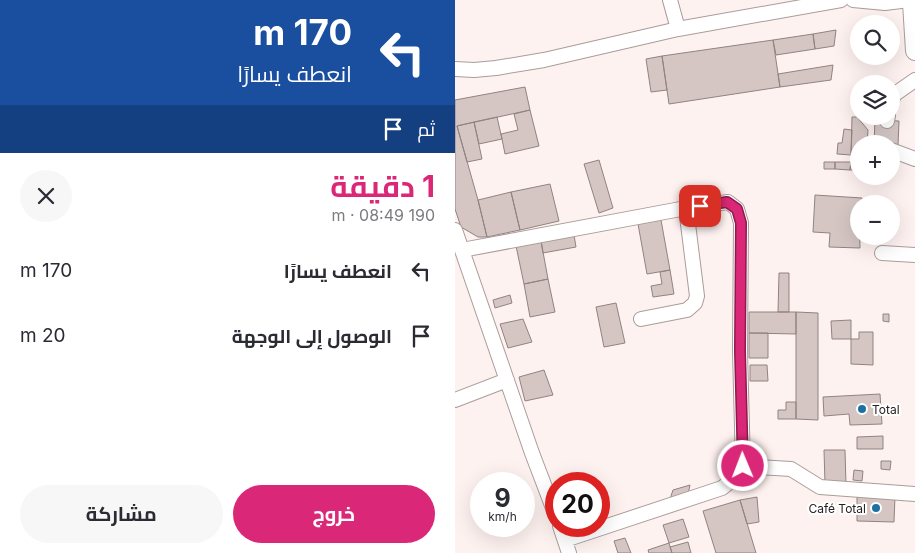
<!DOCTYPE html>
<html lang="ar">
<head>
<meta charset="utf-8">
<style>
  body { margin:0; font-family:Inter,Cairo,sans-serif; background:#f7f7f7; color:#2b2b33; direction:rtl; height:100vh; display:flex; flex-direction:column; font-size:19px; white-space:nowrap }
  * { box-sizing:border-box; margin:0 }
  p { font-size:16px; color:#7c7c81 }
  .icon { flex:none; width:28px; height:28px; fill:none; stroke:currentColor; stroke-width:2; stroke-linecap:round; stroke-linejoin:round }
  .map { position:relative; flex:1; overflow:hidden; direction:ltr }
  .side { display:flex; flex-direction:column; background:#fff; width:455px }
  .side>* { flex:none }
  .guide { background:#1a4fa0; color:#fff; overflow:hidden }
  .tools { position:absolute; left:395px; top:15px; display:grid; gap:10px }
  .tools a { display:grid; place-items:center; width:50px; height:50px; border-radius:50%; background:#fff; box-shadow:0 5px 20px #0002; font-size:25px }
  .speed { position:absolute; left:15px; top:472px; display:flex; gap:10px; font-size:25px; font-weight:700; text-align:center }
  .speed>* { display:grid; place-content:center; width:65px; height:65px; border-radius:50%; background:#fff; box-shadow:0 5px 20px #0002; line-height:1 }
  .speed small { font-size:12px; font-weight:400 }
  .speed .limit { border:8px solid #d22; background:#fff; color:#111 }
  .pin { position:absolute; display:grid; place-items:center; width:42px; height:42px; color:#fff; margin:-21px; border-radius:10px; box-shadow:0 2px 8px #0006 }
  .me { position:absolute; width:55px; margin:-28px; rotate:359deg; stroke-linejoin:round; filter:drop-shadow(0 0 4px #0008) }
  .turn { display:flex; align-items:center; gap:18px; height:105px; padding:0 20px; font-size:22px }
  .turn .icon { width:65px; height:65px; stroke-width:2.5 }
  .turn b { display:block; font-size:35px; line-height:42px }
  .then { display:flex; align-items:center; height:48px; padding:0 20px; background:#0003; gap:10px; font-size:19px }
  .round { display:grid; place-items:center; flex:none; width:52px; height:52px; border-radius:26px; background:#f7f7f7 }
  .headline { display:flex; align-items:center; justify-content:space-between; height:85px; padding:0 20px }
  h1 { font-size:30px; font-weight:700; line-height:38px; color:#db2777 }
  .button { display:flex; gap:10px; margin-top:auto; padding:10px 20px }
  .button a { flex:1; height:58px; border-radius:30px; background:#db2777; color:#fff; font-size:20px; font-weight:700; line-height:58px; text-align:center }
  .button a+a { background:#f7f7f7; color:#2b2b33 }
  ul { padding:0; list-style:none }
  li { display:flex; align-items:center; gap:15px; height:65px; padding:0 20px }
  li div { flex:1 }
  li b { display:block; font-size:19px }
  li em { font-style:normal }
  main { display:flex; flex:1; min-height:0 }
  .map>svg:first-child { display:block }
  .building { fill:#d5c6c4; stroke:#908381 }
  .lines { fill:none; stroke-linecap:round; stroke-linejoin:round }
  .minor-tunnel { stroke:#d3c8c6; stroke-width:14; stroke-dasharray:14 7; stroke-linecap:butt }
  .minor-casing { stroke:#aa9c9a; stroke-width:16 }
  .major-casing { stroke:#aa9c9a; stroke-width:20 }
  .minor { stroke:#fff; stroke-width:14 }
  .major { stroke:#fff; stroke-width:18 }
  .route-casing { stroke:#8e194d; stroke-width:12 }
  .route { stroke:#db2777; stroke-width:9 }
  .poi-dot { fill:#1d70a1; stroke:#fff; stroke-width:2 }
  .labels { text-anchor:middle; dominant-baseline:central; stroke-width:4; stroke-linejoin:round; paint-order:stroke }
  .poi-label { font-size:12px; fill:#262120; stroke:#fff; text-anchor:start }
</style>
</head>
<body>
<main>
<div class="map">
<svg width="460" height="553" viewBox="0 0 460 553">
  <rect width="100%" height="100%" fill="#fef2f0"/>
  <path class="building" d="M381 30 379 46 360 49 358 34Z
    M358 34 360 49 321 55 318 40Z
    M318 40 325 87 214 104 207 56Z
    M207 56 212 90 196 92 191 59Z
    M378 65 376 80 325 87 323 74Z
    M70 87 75 110 2 126 23 200 32 237H23L6 227 0 209V100Z
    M75 110 84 146 50 154 46 134 63 130 59 114Z
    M42 117 47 139 24 144 19 122Z
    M397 117H402L413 130 412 144H404V155H396Z
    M420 120 444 121 443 145 419 144Z
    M19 122 27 159 12 162 2 126Z
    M389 129 397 130 396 155 382 154 383 143H387Z
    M144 160 158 208 144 213 129 164Z
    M369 162H380V169H369Z
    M380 162H396L395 170 380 169Z
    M396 162H404V170H395Z
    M95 184 104 221 65 230 56 192Z
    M56 192 65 230 32 237 23 200Z
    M360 195 407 198V204H404L405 248 374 247 375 233 358 232Z
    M206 220 215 270 192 274 183 224Z
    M119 235 121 247 88 253 86 241Z
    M86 241 93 279 69 284 61 246Z
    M215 270 219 294 198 297 196 286 207 284 205 272Z
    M324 273H334V312H323Z
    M93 279 100 312 75 317 69 284Z
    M55 295 57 303 40 308 38 300Z
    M161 303 170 343 149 347 141 307Z
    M294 312H341V334L294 333Z
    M341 312 363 313V420L341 419Z
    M428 314H434V322L428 321Z
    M68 319 77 342 53 348 45 324Z
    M396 320V339H377L376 321Z
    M404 332H418V365L396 364V339H404Z
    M294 333H313V358H294Z
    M295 365H312L313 381H295Z
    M89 370 98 395 70 401 64 377Z
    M425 394 427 424 395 425 394 414 369 416 368 397Z
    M331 402H341V419H323V410H331Z
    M428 436V449H402V437Z
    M369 450H390L391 485 370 484Z
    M426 461H436L435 470 426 469Z
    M399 470 408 471 407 481 398 480Z
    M235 485 233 494 215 499 218 490Z
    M402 495 440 496 439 522 402 521Z
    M302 497 304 522 292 524 285 500Z
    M285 500 301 553H261L248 511Z
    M228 519 234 537 214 543 208 525Z
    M170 538 176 553H163L159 541Z
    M233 542 236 553H217L215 547Z
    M214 543 217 553H194L193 550Z"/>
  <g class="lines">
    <path class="minor-tunnel" d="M432 144V121"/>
    <defs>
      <path id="minor" d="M215 0 223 29
        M398 0 430 3 454 0
        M0 69 19 70 41 68 89 60 223 29 386 0
        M436 101 440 94 460 80
        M432 121 433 116
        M436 150 460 159
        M0 230 77 453 101 516
        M7 250 231 208 273 202 282 209 286 223 285 351 288 466 282 476 267 488 110 540
        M427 253 460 255
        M186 319 232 310 240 303 242 296 231 208
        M0 400 52 380
        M288 466 336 469 365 487 460 494
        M105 526 114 553"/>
      <path id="major" d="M457 3 460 51"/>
    </defs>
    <use href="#minor" class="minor-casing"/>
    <use href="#major" class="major-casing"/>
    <use href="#minor" class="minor"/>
    <use href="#major" class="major"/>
  </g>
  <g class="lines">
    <defs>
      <path id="route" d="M245 206 272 202 282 209 286 223 285 351 288 466"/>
    </defs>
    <use href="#route" class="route-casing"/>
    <use href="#route" class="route"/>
  </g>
  <g class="poi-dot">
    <circle cx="407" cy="409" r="5"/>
    <circle cx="421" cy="508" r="5"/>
  </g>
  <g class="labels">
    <g class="poi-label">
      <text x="417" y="409">Total</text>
      <text x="411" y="508" text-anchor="end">Café Total</text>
    </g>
  </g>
</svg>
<div class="tools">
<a><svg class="icon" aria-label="search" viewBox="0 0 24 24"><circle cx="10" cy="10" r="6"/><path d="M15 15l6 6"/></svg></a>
<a><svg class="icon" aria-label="layers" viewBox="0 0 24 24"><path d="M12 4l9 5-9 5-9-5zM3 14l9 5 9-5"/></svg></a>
<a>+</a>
<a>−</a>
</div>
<div class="speed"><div>9<small>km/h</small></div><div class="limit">20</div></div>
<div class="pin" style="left:245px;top:206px;background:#d93025"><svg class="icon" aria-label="arrive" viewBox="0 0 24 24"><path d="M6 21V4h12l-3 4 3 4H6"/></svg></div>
<svg class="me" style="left:288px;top:466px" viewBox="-20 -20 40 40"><circle r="17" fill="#db2777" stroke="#fff" stroke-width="3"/><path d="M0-11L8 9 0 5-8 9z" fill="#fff"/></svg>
</div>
<section class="side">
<div class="guide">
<div class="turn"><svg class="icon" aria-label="left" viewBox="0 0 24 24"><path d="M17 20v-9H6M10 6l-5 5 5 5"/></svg><div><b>170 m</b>انعطف يسارًا</div></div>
<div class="then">ثم<svg class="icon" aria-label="arrive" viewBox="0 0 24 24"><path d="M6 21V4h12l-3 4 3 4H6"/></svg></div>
</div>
<div class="headline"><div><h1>1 دقيقة</h1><p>190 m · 08:49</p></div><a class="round"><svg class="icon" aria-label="close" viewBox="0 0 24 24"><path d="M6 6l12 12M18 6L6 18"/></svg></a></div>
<ul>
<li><svg class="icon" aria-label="left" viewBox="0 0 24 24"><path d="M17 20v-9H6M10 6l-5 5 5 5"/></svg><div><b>انعطف يسارًا</b></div><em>170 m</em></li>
<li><svg class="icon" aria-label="arrive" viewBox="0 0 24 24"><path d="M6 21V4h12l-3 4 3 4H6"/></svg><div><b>الوصول إلى الوجهة</b></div><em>20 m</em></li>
</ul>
<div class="button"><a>خروج</a><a>مشاركة</a></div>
</section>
</main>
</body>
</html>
